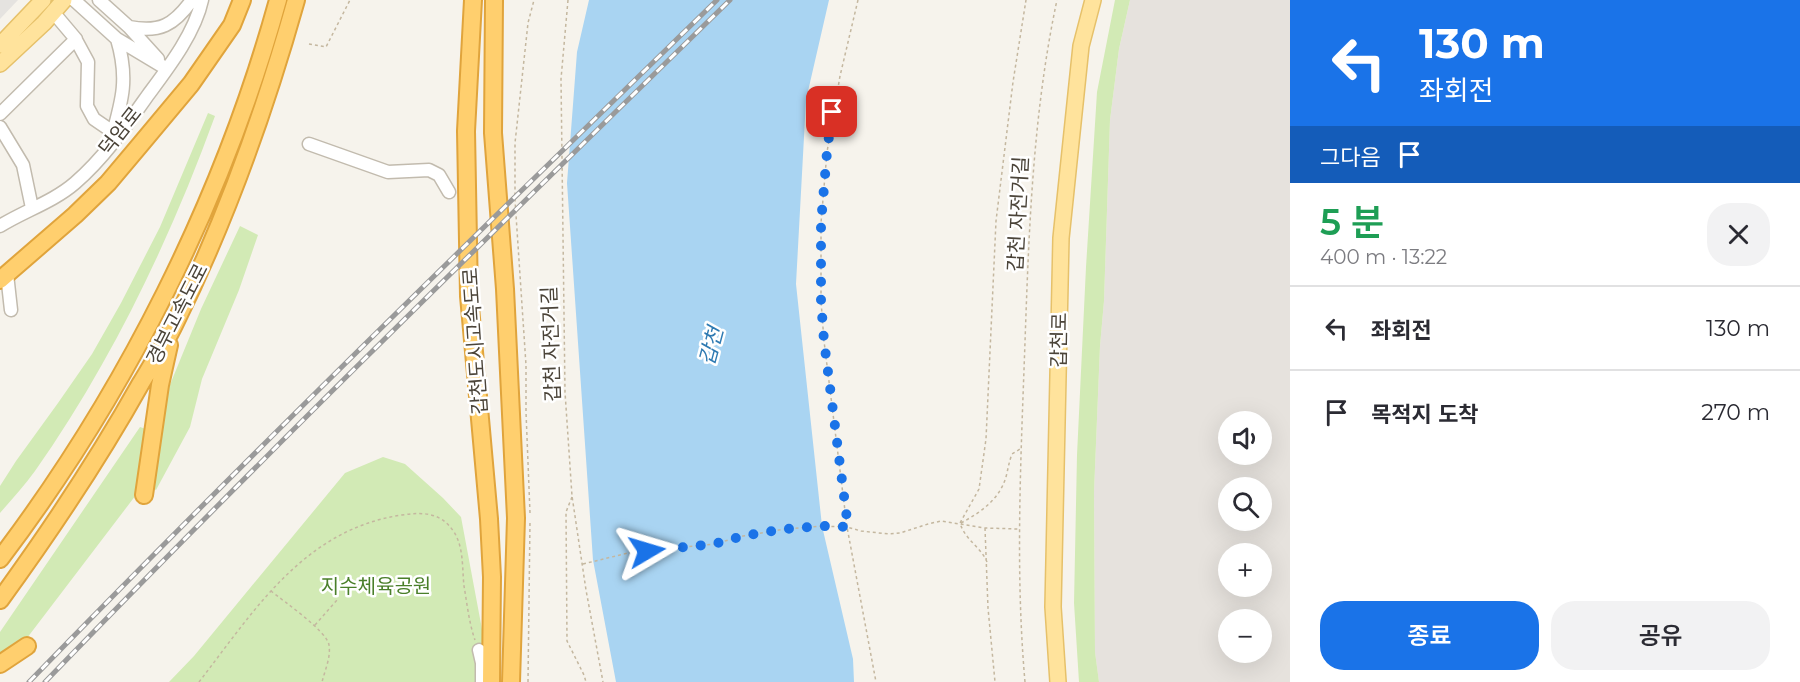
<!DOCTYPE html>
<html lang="ko">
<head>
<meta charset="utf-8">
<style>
  body { margin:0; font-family:Montserrat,"Noto Sans KR",sans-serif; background:#f2f2f3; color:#2b2b33; height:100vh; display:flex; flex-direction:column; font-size:22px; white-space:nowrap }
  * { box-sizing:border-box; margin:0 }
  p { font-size:20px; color:#7c7c81 }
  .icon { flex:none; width:33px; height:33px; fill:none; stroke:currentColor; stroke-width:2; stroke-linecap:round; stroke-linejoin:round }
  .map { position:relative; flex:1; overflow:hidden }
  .side { display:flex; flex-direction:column; background:#fff; width:510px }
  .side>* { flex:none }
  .top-card { background:#1a73e8; color:#fff; overflow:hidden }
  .tools { position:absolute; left:1218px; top:411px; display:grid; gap:12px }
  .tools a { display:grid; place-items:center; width:54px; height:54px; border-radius:50%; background:#fff; box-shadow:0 6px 24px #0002; font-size:30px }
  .pin { position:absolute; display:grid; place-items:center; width:51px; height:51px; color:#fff; margin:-26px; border-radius:12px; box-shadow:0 3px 9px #0006 }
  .me { position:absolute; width:66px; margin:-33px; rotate:83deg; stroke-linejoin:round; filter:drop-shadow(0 0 4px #0008) }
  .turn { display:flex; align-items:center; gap:21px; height:126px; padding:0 30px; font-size:27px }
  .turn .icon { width:78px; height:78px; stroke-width:2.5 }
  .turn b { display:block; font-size:42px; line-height:51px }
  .then { display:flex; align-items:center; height:57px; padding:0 30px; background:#0003; gap:12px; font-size:22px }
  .round { display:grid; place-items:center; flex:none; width:63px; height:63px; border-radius:24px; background:#f2f2f3 }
  .head { display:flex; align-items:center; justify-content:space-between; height:102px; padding:0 30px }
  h1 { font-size:36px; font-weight:600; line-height:45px; color:#1e9e55 }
  .action { display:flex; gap:12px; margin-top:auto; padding:12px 30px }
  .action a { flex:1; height:69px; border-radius:24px; background:#1a73e8; color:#fff; font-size:24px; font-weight:600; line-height:69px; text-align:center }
  .action a+a { background:#f2f2f3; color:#2b2b33 }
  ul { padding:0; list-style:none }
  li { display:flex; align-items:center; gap:18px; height:84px; padding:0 30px; border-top:2px solid #e1e1e2 }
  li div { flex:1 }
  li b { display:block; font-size:22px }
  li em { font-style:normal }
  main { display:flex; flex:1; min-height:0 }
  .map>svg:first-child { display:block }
  .industrial { fill:#e6e2dd; fill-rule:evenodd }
  .green { fill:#d2eab5 }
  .parking { fill:#e5e3e0 }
  .water { fill:#a9d4f2 }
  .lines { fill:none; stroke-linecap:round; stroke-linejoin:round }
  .minor-casing { stroke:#c2bbae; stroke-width:15 }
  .major-casing { stroke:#e6c16a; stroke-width:18 }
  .highway-casing { stroke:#e0a43c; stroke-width:20 }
  .path { stroke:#c4b79f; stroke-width:1.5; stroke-dasharray:3 3; stroke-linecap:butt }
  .minor { stroke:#fff; stroke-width:12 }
  .major { stroke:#ffe39c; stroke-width:15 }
  .highway { stroke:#ffcf6e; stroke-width:16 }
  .rail-casing { stroke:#9a9a9a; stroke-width:5 }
  .rail { stroke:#fff; stroke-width:3; stroke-dasharray:9; stroke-linecap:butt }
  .route { stroke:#1a73e8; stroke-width:10; stroke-dasharray:0 18 }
  .labels { text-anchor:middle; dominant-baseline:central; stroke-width:5; stroke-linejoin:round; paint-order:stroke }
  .street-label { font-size:20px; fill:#4b4439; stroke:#fff }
  .park-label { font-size:20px; fill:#4a7f2a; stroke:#fff }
  .water-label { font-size:21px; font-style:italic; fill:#2e7ab2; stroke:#fff }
</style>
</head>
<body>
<main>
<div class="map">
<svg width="1290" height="682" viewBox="0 0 1290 682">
  <rect width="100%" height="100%" fill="#f6f3ec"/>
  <path class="industrial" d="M1130 0H1290V682H1099L1095 652 1094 492 1100 346 1104 301 1110 120 1119 49ZM1228 422H1262V454H1228ZM1228 488H1262V520H1228ZM1228 554H1262V586H1228ZM1228 620H1262V652H1228Z"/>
  <path class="green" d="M1115 0H1130L1119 49 1110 120 1104 301 1100 346 1094 492 1095 652 1099 682H1079L1074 603 1077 455 1086 267 1097 92Z
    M208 113 215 116C170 240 111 363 35 471 24 486 12 499 0 513V486L16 461 58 403 92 354 121 303 160 227Z
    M240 226 258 235 239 290 202 379 190 427 156 490 150 487 167 392 201 309Z
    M140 427 146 429 139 491 24 642 0 658V632Z
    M383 457 405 464 443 498 461 517 484 640 486 682H169L194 656 345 473Z"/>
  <path class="parking" d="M0 0H18L0 19Z"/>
  <path class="water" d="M589 0H829L806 100 796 284 822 526 853 659 854 682H616L593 560 567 183 577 52Z"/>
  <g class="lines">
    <defs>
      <path id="minor" d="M74 0 117 39 167 69
        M99 0 129 27 158 59
        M53 12 75 38 88 62 87 106 94 119 113 132
        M129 27C160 33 174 25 192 0
        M0 114 76 39
        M0 127 23 165 32 208
        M111 140C122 101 129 79 117 39
        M309 144 388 172 429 170 439 175 449 192
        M0 226C24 211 53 202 75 183 104 158 126 126 148 95 168 68 195 33 202 0
        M7 274 11 310
        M479 650 482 663V682"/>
      <path id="major" d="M0 45 43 0
        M0 64 44 23 64 0
        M1058 682 1053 607 1061 238 1081 46 1093 0"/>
      <path id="highway" d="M473 0 466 131 469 296 489 519 492 577 491 682
        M494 0 493 133 505 289 516 518 511 682
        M0 280 75 215 108 183 140 145 191 84 232 25 242 0
        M144 495 160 385 169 345
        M0 559C125 394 223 200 278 0
        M0 600C51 530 99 458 141 383 153 363 165 344 175 323 226 220 265 110 296 0
        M0 664 27 646"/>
    </defs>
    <use href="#minor" class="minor-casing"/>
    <use href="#major" class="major-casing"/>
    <use href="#highway" class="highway-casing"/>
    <path class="path" d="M568 0 561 79 565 392 572 496 586 590 603 682
      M858 0 840 76 827 152 821 223V301L824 341 847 527 876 682
      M309 44 326 47 350 0
      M572 497 566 512 567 641 584 675 586 682
      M530 513 526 412V365L515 200V143L528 23 534 0
      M961 523C981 512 999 500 1006 477 1008 469 1009 462 1012 454L1020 449
      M985 528 988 608 995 682
      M987 562C981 547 965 540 960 523L979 489 986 439 996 221 1013 82 1026 0
      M583 564 628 553 714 544 743 536 785 529 822 526 847 527 861 531 889 534 900 533 928 524 941 521 985 528 1018 529
      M271 591C283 601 327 631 329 645 331 657 325 670 322 682
      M315 625 337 600
      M199 682C254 611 304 529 402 515 423 512 441 512 454 532 464 548 462 568 464 586 467 603 469 623 475 640
      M528 682 530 521
      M1025 682C1015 569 1021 456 1025 342 1029 228 1033 112 1057 0"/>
    <use href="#minor" class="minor"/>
    <use href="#major" class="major"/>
    <use href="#highway" class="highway"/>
    <defs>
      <path id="rail" d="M29 682C254 450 486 225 717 0
        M45 682C269 450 500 225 730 0"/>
    </defs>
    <use href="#rail" class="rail-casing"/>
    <use href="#rail" class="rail"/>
  </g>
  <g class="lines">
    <path class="route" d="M647 551 714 544 743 536 785 529 822 526 848 527 824 341 821 301V223L827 152 832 112"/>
  </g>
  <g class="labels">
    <g class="street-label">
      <text transform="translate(120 131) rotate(-52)">덕암로</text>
      <text transform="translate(1018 214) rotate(-87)">갑천 자전거길</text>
      <text transform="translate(177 314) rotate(-63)">경부고속도로</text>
      <text transform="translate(1059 340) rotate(-89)">갑천로</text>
      <text transform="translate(475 341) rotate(-94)">갑천도시고속도로</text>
      <text transform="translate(551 344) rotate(-92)">갑천 자전거길</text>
    </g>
    <g class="park-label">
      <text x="376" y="586">지수체육공원</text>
    </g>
    <g class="water-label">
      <text transform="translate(711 346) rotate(-75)">갑천</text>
    </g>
  </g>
</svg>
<div class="tools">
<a><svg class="icon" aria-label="sound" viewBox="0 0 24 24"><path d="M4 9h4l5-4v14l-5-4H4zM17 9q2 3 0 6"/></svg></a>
<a><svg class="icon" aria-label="search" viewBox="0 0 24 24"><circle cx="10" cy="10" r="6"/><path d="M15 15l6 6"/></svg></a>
<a>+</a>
<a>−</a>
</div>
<div class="pin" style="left:832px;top:112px;background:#d93025"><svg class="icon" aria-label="arrive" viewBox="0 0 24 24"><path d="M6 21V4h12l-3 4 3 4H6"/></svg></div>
<svg class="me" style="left:647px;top:551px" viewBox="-20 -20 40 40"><path d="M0-17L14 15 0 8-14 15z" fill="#1a73e8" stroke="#fff" stroke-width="4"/></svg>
</div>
<section class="side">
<div class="top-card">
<div class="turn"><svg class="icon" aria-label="left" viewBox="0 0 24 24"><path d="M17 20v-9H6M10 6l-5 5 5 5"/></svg><div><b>130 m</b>좌회전</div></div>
<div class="then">그다음<svg class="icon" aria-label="arrive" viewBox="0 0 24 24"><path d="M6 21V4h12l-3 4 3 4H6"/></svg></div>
</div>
<div class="head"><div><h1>5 분</h1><p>400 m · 13:22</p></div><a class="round"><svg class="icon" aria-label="close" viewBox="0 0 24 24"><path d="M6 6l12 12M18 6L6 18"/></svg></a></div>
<ul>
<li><svg class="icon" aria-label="left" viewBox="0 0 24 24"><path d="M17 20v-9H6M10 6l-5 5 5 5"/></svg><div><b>좌회전</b></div><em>130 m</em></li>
<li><svg class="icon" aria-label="arrive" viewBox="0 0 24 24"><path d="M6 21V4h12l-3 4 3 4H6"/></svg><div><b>목적지 도착</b></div><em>270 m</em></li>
</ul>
<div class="action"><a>종료</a><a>공유</a></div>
</section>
</main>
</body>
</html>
